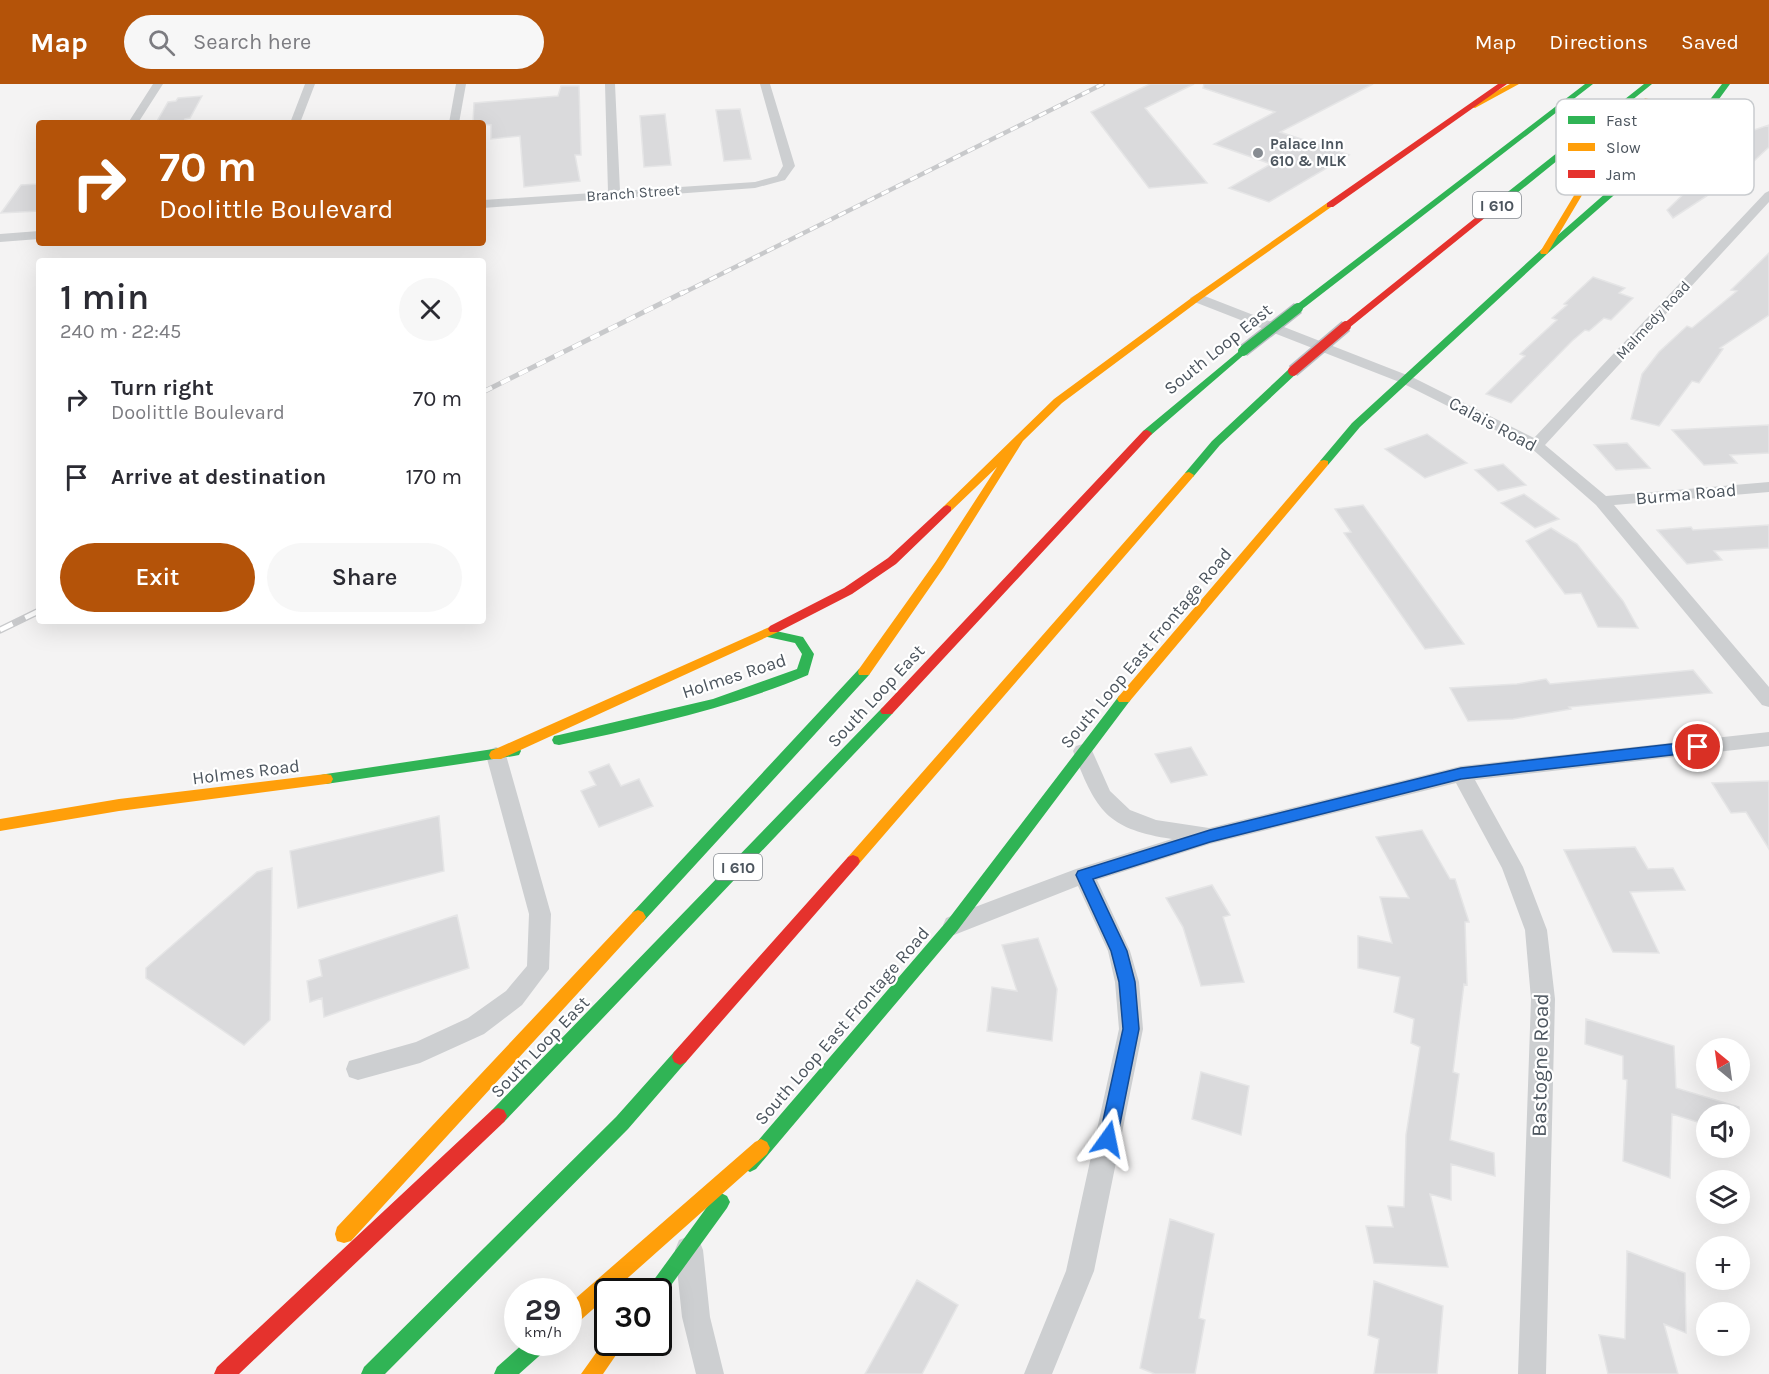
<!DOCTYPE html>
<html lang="en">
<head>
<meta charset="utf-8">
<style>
  body { margin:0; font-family:Karla,sans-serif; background:#f7f7f7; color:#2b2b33; height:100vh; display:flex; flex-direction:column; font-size:22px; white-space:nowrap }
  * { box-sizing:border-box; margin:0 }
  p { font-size:20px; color:#7c7c81 }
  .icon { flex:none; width:33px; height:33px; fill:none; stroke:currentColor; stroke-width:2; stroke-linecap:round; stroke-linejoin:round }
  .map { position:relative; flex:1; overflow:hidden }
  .panel { position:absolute; left:36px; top:174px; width:450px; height:366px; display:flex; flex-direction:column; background:#fff; border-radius:6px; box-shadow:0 6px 24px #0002 }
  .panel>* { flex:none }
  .guide { position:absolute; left:36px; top:36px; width:450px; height:126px; border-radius:6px; box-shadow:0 6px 24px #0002; background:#b45309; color:#fff; overflow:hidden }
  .needle { width:39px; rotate:331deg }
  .fabs { position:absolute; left:1696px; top:954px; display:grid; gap:12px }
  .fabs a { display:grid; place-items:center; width:54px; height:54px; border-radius:50%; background:#fff; box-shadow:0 6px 24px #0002; font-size:30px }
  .speed { position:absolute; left:504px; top:1194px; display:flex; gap:12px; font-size:30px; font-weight:700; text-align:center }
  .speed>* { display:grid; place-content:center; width:78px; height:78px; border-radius:50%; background:#fff; box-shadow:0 6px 24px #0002; line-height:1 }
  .speed small { font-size:15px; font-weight:400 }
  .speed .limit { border:3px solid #111; border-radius:9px; background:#fff; color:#111 }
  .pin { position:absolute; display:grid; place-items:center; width:51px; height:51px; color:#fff; margin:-26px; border:3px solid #fff; border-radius:50%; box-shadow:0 2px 6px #0007 }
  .me { position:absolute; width:66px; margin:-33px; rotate:12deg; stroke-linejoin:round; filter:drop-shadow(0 0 4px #0008) }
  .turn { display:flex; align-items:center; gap:21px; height:126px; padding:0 24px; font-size:27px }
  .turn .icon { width:78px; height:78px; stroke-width:2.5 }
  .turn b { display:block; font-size:42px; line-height:51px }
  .round { display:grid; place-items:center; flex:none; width:63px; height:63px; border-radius:32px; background:#f7f7f7 }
  .summary { display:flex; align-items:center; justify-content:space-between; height:102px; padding:0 24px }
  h1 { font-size:36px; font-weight:600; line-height:45px }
  .cta { display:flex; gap:12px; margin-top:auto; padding:12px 24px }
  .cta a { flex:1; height:69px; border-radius:36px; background:#b45309; color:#fff; font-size:24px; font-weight:600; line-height:69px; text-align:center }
  .cta a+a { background:#f7f7f7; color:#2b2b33 }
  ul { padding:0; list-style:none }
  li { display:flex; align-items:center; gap:18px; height:78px; padding:0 24px }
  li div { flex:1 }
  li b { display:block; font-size:22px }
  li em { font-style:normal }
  header { display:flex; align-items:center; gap:36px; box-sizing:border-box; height:84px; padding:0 30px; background:#b45309; color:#fff }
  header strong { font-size:28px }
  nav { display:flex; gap:33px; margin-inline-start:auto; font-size:21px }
  .search { width:420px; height:54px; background:#f7f7f7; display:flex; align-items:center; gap:15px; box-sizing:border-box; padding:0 21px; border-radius:33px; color:#7c7c81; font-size:22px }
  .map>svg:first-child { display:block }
  .building { fill:#dadadc; stroke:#e5e5e6; stroke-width:1.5 }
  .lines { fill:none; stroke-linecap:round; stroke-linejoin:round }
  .street { fill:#cdcfd1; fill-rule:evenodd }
  .fast { fill:#30b455; fill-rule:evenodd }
  .slow { fill:#ff9f0a; fill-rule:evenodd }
  .jam { fill:#e5322d; fill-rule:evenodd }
  .rail-far2-casing { stroke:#c8c9cb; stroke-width:4.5 }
  .rail-far1-casing { stroke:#c8c9cb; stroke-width:5 }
  .rail-casing { stroke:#c8c9cb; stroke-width:7 }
  .rail-far2 { stroke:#fff; stroke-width:3; stroke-dasharray:8; stroke-linecap:butt }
  .rail-far1 { stroke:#fff; stroke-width:4; stroke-dasharray:10; stroke-linecap:butt }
  .rail { stroke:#fff; stroke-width:4.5; stroke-dasharray:14; stroke-linecap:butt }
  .fast-bridge-casing { stroke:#b9bdc2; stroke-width:13; stroke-linecap:butt }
  .jam-bridge-casing { stroke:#b9bdc2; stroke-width:13; stroke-linecap:butt }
  .fast-bridge { stroke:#30b455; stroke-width:10 }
  .jam-bridge { stroke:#e5322d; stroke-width:10 }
  .route { fill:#1a73e8; stroke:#114b97; stroke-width:1.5 }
  .poi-dot { fill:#878c92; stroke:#fff; stroke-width:2 }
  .labels { text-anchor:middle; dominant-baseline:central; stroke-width:4.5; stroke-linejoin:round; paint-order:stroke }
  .far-poi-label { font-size:15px; font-weight:bold; fill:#4c555e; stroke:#fff; text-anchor:start }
  .far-street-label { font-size:15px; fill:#4c555e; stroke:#fff }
  .shield { fill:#fff; stroke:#82888e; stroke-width:1.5 }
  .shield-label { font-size:16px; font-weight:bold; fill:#4c555e }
  .street-label { font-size:18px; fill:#4c555e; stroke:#fff }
  .near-street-label { font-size:21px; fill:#4c555e; stroke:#fff }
  .key { fill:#fff; stroke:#c9cccf; stroke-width:1.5 }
  .key-label { font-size:16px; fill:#4c555e }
</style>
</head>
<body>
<header>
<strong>Map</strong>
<div class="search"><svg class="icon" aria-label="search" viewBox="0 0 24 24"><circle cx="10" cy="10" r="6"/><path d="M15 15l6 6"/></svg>Search here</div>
<nav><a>Map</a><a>Directions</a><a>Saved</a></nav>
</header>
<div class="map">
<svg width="1769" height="1290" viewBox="0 0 1769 1290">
  <rect width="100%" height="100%" fill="#f4f3f3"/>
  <path class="building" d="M1150 0H1194L1145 24 1207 99 1149 104 1091 28Z
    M1204 0H1373L1280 48 1349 71 1269 118 1229 104 1271 80 1214 60 1275 28 1203 4Z
    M561 2H579L581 71H575L580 97 524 103 520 52 491 55V41L473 39 474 19 558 12Z
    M202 12 190 34 185 35 183 39H156L168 18 176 17 178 14Z
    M740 25 751 75 724 77 716 26Z
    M665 30 671 81 644 83 640 32Z
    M1769 41V63L1739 91 1673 134 1667 126 1748 48Z
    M39 100V127L1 129 21 101Z
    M1769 169V231L1720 264 1723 265 1699 299 1692 297 1659 342 1631 335 1642 290 1659 268 1687 242 1692 244 1737 207 1731 206Z
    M1593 193 1625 204 1619 209 1633 214 1611 236 1604 234 1589 247 1585 246 1572 257 1511 319 1486 310 1525 272 1520 270 1557 236 1552 234 1567 221 1564 220Z
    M1769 341V369L1730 371 1737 379 1704 381 1672 346Z
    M1427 350 1467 379 1425 394 1385 365Z
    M1627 359 1650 384 1616 386 1594 361Z
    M1503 380 1526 401 1498 407 1475 386Z
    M1524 410 1559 435 1535 444 1501 419Z
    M1363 421 1464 560 1425 565 1344 449 1351 448 1335 425Z
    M1769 441V464L1714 467 1722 476 1687 480 1657 446 1691 443 1693 446Z
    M1551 444 1577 460 1623 517 1638 544 1598 543 1581 509 1565 510 1526 457Z
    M1693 586 1712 609 1569 623 1571 625 1513 635 1468 637 1450 604 1517 600 1546 595 1550 600Z
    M1191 663 1207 691 1171 699 1155 670Z
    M609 680 621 702 639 695 653 722 599 743 581 707 596 701 589 688Z
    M1769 697V765L1746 728 1731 729 1712 699Z
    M439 732 444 787 298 824 290 767Z
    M1422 746 1450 795H1455L1469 838H1465L1467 901 1464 900 1453 988 1459 990 1450 1056 1494 1069 1495 1092 1451 1080V1116L1430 1110 1448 1183 1374 1179 1366 1142 1393 1143 1388 1122 1404 1123 1406 1051 1420 963 1411 959 1414 935 1394 928 1400 893 1358 884V852L1392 859 1380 813 1409 814 1376 753Z
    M1635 763 1648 785 1673 784 1685 806 1630 808 1659 869 1613 868 1564 766Z
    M272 784 270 936 244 961 146 894V884L257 788Z
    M1212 801 1230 831 1223 833 1244 898 1201 902 1183 843 1166 814Z
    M457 831 469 884 324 933 322 914 310 918 307 897 322 892 319 876Z
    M1038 854 1057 905 1052 957 987 947 992 903 1017 907 1002 861Z
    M1586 935 1674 962 1676 1004 1739 1023V1030H1707V1041L1672 1030 1670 1094 1623 1077 1627 996 1623 995V972L1585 960Z
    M1201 988 1249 1002 1241 1051 1192 1035Z
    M1170 1135 1214 1150 1199 1234 1205 1236 1195 1290H1155L1140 1284Z
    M1627 1167 1685 1189 1686 1249 1664 1240 1678 1290H1608L1599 1251 1625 1255Z
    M917 1196 958 1221 922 1290H865Z
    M1374 1197 1443 1222 1437 1290H1374L1379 1255 1368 1251Z"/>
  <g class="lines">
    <path class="street" d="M153 0H163L138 39H128Z
      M305 0H315L300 39H290Z
      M456 0H466L459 39H449Z
      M605 0H615L620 107 755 98 777 92 783 82 760 0H770L795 82 785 96 755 104 483 124V116L608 108Z
      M1769 107V118L1545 361 1606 412 1769 398V408L1614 421 1769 603V623L1762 621 1596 421 1531 364 1402 299 1192 217 1190 214 1197 210 1202 211 1412 293 1534 354 1765 109Z
      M39 147V155L0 158V150Z
      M1769 648V662L1475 696 1523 783 1547 846 1555 915 1546 1290H1518L1531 915 1525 846 1502 784 1456 699 1210 760 1097 796 1130 867 1139 898 1143 945 1094 1187 1052 1290H1024L1066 1187 1119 945 1115 898 1108 867 1078 802 954 851 946 848 943 841 946 834 1076 785 1172 755C1106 745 1096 726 1073 667L1076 662 1083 660 1090 662 1110 707 1130 726 1156 736 1209 744 1461 682Z
      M496 663 503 666 506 671 551 830 549 885 522 921 484 950 420 979 358 996 349 993 346 985 349 977 416 958 468 934 506 907 527 882 529 830 486 671 489 666Z
      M689 1152 699 1156 703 1166 710 1233 724 1290H696L682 1233 675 1166 679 1156Z"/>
    <path class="fast" d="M1585 0H1593L1301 226H1295V222Z
      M1644 0H1652L1496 126H1490V122Z
      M1722 0H1730L1711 26 1547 170 1360 343 1328 381H1320V377L1352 339 1541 166 1705 22Z
      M1243 264 1246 265V269L1151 351H1143V347Z
      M1293 284 1297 285V289L1220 361 1193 393H1185V389L1212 357 1289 285Z
      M767 545 803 553 814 570 808 591C727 625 644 643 559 661L554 660 552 656 554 652 559 651 713 615 797 585 802 570 795 559 763 552 761 549Z
      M864 583 870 588 869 591 643 838 638 840 633 838 630 833 633 828 859 585Z
      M1124 610 1131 615 1129 618 957 847 756 1085 750 1088 744 1085 741 1079 744 1073 947 837 1119 612Z
      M887 622 892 624 894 627 892 630 504 1038 498 1040 492 1038 489 1032 492 1026 882 624Z
      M514 662 519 663 521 667 519 671 514 672 326 700 321 699 319 695 321 691 326 690Z
      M680 965 686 968 688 973 686 978 628 1045 385 1290H361L364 1283 616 1033 674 968Z
      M721 1109 727 1112 730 1118 727 1124 661 1215 658 1216V1208H645L715 1112Z
      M525 1258H550L547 1265 519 1290H494L497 1283Z"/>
    <path class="slow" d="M1510 0H1519L1475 24 1468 22Z
      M1645 14 1652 16 1597 86 1547 170H1541L1540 168 1590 85Z
      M1327 119 1334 121 1200 216 1062 319 1023 357 944 483 869 591H859L858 588 859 585 936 477 997 383 951 427H943V423L1054 315 1194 212Z
      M1324 376 1328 377V381L1129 618H1119L1117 615 1119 612 1320 377Z
      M1189 388 1194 391 1193 393 858 781 853 783 848 781 846 777 848 773 1185 389Z
      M774 541 778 542 780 545 778 548 501 675H491L489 671 491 667Z
      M326 690 331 691 333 695 331 699 326 700 119 727 0 747V735L119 715Z
      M638 826 643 828 646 833 643 838 351 1157 344 1159 337 1157 335 1150 337 1143 633 828Z
      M761 1055 767 1058 770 1064 767 1070 612 1208H608V1212L575 1241 568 1243V1221L755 1058Z
      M608 1252V1258H625L603 1290H581Z"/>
    <path class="jam" d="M1498 0H1507L1333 123H1327V119Z
      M1490 122 1497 124 1349 244H1343V240Z
      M1147 346 1152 349 1151 351 892 630H882L880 627 882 624 1143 347Z
      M947 421 951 423V427L896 480 852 510 778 548H770L768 545 770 542 844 504 888 474 943 423Z
      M853 771 858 773 860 777 858 781 686 978 680 981 674 978 672 973 674 968 848 773Z
      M498 1024 504 1026 507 1032 504 1038 239 1290H214L217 1283 492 1026Z"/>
    <defs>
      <path id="rail-far2" d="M681 210 1103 0"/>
      <path id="rail-far1" d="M483 308 684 208"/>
      <path id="rail" d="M0 546 39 527"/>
    </defs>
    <use href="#rail-far2" class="rail-far2-casing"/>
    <use href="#rail-far1" class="rail-far1-casing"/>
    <use href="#rail" class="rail-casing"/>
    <use href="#rail-far2" class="rail-far2"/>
    <use href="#rail-far1" class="rail-far1"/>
    <use href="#rail" class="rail"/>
    <defs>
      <path id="fast-bridge" d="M1243 267 1298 224"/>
      <path id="jam-bridge" d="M1293 287 1346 242"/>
    </defs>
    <use href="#fast-bridge" class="fast-bridge-casing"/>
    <use href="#jam-bridge" class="jam-bridge-casing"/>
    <use href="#fast-bridge" class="fast-bridge"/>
    <use href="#jam-bridge" class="jam-bridge"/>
  </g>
  <path class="route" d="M1698 657 1705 663 1698 668 1461 695 1210 758 1093 795 1127 867 1135 898 1139 945 1117 1055 1114 1061 1108 1063 1101 1061 1099 1055 1123 945 1119 898 1111 867 1076 791 1078 787 1210 746 1461 684Z"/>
  <circle class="poi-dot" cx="1258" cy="69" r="6"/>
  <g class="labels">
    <g class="far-poi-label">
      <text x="1270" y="60">Palace Inn<tspan x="1270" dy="17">610 &amp; MLK</tspan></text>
    </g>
    <g class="far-street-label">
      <text transform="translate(633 109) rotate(-4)">Branch Street</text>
      <text transform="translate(1653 236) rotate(-47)">Malmedy Road</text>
    </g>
    <g class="shield">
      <rect x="1473" y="108" width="48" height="26" rx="4.5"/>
      <rect x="714" y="770" width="48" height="26" rx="4.5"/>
    </g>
    <g class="shield-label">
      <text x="1497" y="121">I 610</text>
      <text x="738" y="783">I 610</text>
    </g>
    <g class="street-label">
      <text transform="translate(1218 265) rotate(-39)">South Loop East</text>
      <text transform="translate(1493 340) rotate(28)">Calais Road</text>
      <text transform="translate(1686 410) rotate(-5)">Burma Road</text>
      <text transform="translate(1146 564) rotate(-50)">South Loop East Frontage Road</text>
      <text transform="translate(734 592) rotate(-18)">Holmes Road</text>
      <text transform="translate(876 612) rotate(-47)">South Loop East</text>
      <text transform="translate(246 688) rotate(-7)">Holmes Road</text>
      <text transform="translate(842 942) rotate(-49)">South Loop East Frontage Road</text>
      <text transform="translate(540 963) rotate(-46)">South Loop East</text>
    </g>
    <g class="near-street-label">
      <text transform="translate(1540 981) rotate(-89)">Bastogne Road</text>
    </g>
  </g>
  <rect x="1556" y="15" width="198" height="96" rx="9" class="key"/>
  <rect x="1568" y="32" width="27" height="8" fill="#30b455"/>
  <rect x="1568" y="59" width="27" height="8" fill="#ff9f0a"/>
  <rect x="1568" y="86" width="27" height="8" fill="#e5322d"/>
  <g class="key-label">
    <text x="1606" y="42">Fast</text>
    <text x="1606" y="69">Slow</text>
    <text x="1606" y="96">Jam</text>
  </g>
</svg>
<div class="fabs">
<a><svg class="needle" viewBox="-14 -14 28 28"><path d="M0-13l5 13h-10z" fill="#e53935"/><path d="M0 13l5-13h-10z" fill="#7c7c81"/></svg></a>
<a><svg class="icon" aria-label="sound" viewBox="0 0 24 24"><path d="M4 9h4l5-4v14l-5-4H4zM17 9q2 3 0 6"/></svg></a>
<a><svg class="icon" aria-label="layers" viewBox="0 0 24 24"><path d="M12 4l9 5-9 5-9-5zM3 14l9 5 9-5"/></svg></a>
<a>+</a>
<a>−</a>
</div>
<div class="speed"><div>29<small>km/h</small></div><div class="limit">30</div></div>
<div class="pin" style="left:1698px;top:663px;background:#d93025"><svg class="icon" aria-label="arrive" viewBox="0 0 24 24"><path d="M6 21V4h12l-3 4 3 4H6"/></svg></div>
<svg class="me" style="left:1108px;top:1055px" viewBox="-20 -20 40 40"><path d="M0-17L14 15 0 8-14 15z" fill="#1a73e8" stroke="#fff" stroke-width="4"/></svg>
<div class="guide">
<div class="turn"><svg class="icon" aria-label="right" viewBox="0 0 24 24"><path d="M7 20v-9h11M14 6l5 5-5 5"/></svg><div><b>70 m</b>Doolittle Boulevard</div></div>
</div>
<section class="panel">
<div class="summary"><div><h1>1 min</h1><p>240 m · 22:45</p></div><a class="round"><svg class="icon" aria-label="close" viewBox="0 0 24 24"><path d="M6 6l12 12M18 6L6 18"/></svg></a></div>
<ul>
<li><svg class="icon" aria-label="right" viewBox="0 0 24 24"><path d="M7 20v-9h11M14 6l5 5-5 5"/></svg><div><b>Turn right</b><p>Doolittle Boulevard</p></div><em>70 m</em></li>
<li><svg class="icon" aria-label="arrive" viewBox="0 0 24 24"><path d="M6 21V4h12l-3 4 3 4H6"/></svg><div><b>Arrive at destination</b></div><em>170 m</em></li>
</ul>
<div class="cta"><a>Exit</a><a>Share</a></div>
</section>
</div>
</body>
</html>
